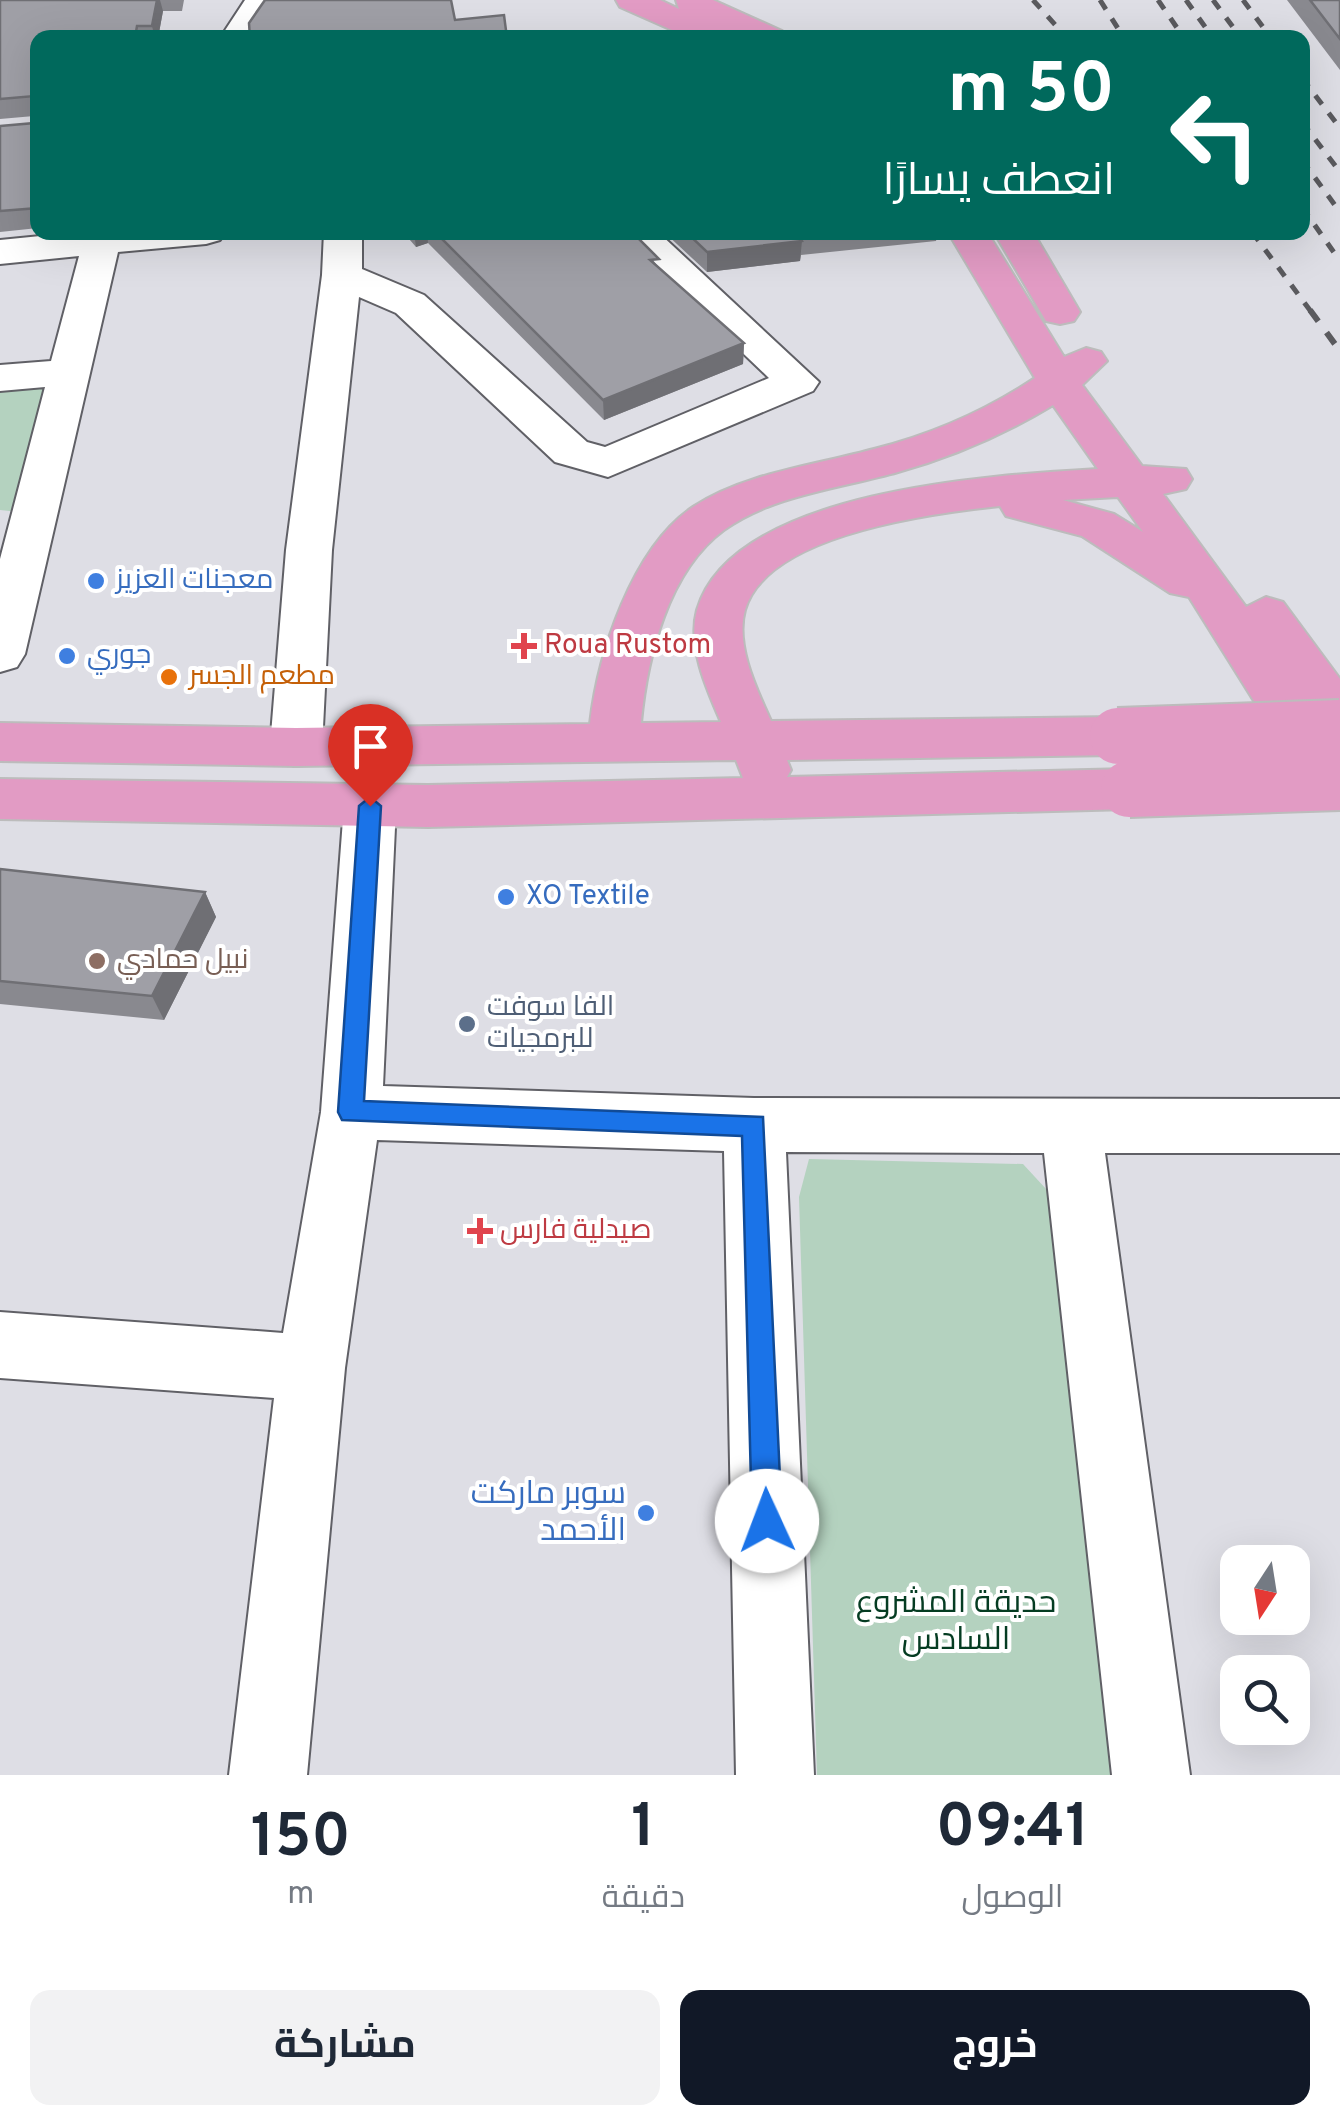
<!DOCTYPE html>
<html lang="ar">
<head>
<meta charset="utf-8">
<style>
  body { margin:0; font-family:Overpass,Cairo,sans-serif; background:#f2f2f3; color:#1f2937; direction:rtl; height:100vh; display:flex; flex-direction:column; font-size:38px; white-space:nowrap }
  * { box-sizing:border-box; margin:0 }
  p { font-size:32px; color:#747a83 }
  .icon { flex:none; width:55px; height:55px; fill:none; stroke:currentColor; stroke-width:2; stroke-linecap:round; stroke-linejoin:round }
  .map { position:relative; height:1775px; overflow:hidden; direction:ltr }
  .details { display:flex; flex-direction:column; background:#fff; flex:1 }
  .details>* { flex:none }
  .guide { position:absolute; left:30px; top:30px; width:1280px; height:210px; border-radius:20px; box-shadow:0 10px 40px #0002; direction:rtl; background:#00695c; color:#fff; overflow:hidden }
  .needle { width:65px; rotate:192deg }
  .fabs { position:absolute; left:1220px; top:1545px; display:grid; gap:20px }
  .fabs a { display:grid; place-items:center; width:90px; height:90px; border-radius:20px; background:#fff; box-shadow:0 10px 40px #0002; font-size:50px }
  .pin { position:absolute; display:grid; place-items:center; width:85px; height:85px; color:#fff; margin:-102px -42px; border-radius:50% 50% 50% 0; rotate:-45deg; box-shadow:0 0 10px #0007 }
  .pin .icon { rotate:45deg }
  .me { position:absolute; width:110px; margin:-55px; rotate:358deg; stroke-linejoin:round; filter:drop-shadow(0 0 8px #0008) }
  .turn { display:flex; align-items:center; gap:35px; height:210px; padding:0 30px; font-size:45px }
  .turn .icon { width:130px; height:130px; stroke-width:2.5 }
  .turn b { display:block; font-size:70px; line-height:85px }
  .eta { display:flex; justify-content:space-evenly; align-items:center; height:170px; text-align:center }
  .eta b { font-size:60px; font-weight:700; line-height:70px }
  .primary-button { display:flex; gap:20px; margin-top:auto; padding:20px 30px }
  .primary-button a { flex:1; height:115px; border-radius:20px; background:#111827; color:#fff; font-size:40px; font-weight:700; line-height:115px; text-align:center }
  .primary-button a+a { background:#f2f2f3; color:#1f2937 }
  .map>svg:first-child { display:block }
  .green { fill:#b4d2bf }
  .lines { fill:none; stroke-linecap:round; stroke-linejoin:round }
  .minor-casing { stroke:#606066; stroke-width:4 }
  .major-casing { stroke:#bcbcbc; stroke-width:4 }
  .minor { fill:#fff; fill-rule:evenodd }
  .major { fill:#e29bc4; fill-rule:evenodd }
  .rail-far1 { stroke:#5a5a5e; stroke-width:5; stroke-dasharray:11 11; stroke-linecap:butt }
  .rail { stroke:#5a5a5e; stroke-width:6; stroke-dasharray:14 14; stroke-linecap:butt }
  .major-bridge-casing { stroke:#bcbcbc; stroke-width:60; stroke-linecap:butt }
  .major-bridge { stroke:#e29bc4; stroke-width:56 }
  .wall { fill:#89898f }
  .shaded-wall { fill:#6f6f74 }
  .building { fill:#9f9fa6; stroke:#6f6f74; stroke-width:2.5 }
  .route { fill:#1a73e8; stroke:#114b97; stroke-width:2.5 }
  .shop-dot { fill:#3f7fe0; stroke:#fff; stroke-width:4 }
  .health-dot { fill:#e0444e; stroke:#fff; stroke-width:4 }
  .food-dot { fill:#e8710a; stroke:#fff; stroke-width:4 }
  .education-dot { fill:#8d6e63; stroke:#fff; stroke-width:4 }
  .service-dot { fill:#5c6f8a; stroke:#fff; stroke-width:4 }
  .labels { text-anchor:middle; dominant-baseline:central; stroke-width:8; stroke-linejoin:round; paint-order:stroke }
  .shop-label { font-size:28px; fill:#366cbe; stroke:#fff; text-anchor:start }
  .health-label { font-size:28px; fill:#be3a42; stroke:#fff; text-anchor:start }
  .food-label { font-size:28px; fill:#c56008; stroke:#fff; text-anchor:start }
  .education-label { font-size:28px; fill:#785e54; stroke:#fff; text-anchor:start }
  .service-label { font-size:28px; fill:#4e5e75; stroke:#fff; text-anchor:start }
  .near-shop-label { font-size:32px; fill:#366cbe; stroke:#fff; text-anchor:end }
  .near-park-label { font-size:32px; fill:#053c22; stroke:#fff }
</style>
</head>
<body>
<div class="map">
<svg width="1340" height="1775" viewBox="0 0 1340 1775">
  <rect width="100%" height="100%" fill="#dedee5"/>
  <path class="green" d="M53 382 19 512 0 510V387Z
    M809 1159 1023 1164 1047 1190 1120 1775H817L799 1197Z"/>
  <g class="lines">
    <defs>
      <path id="minor" d="M245 0H277L253 38H220Z
        M81 232H225L220 240 206 244 118 252 25 654 17 667 0 672V559L45 387 0 391V365L51 361 79 256 0 264V240Z
        M324 232H362V269L424 295 587 442 605 447 769 378 616 232H658L819 382 813 391 608 477 555 462 396 313 359 297 332 550 322 747 314 761 296 766 278 761 270 747 286 550 322 275Z
        M370 785 389 791 396 806 383 1086 754 1098 1340 1099V1153H1105L1190 1775H1112L1044 1153 786 1152 814 1775H736L724 1151 377 1140 345 1368 307 1775H229L274 1398 0 1378V1312L283 1333 321 1112 344 806 351 791Z"/>
      <path id="major" d="M616 0H660L679 9 676 0H713L782 31 786 38 733 33 735 38H690L620 7Z
        M948 232H987L1064 357 1086 348 1101 352 1107 361 1082 385 1142 466 1186 469 1192 479 1186 489 1163 494 1246 607 1266 597 1283 602 1340 679V736L1327 732 1340 752V781L1322 787 1304 781 1189 597 1170 593 1082 536 1006 516 1000 506C934 513 767 534 745 610 735 645 757 690 771 721L1118 717 1136 722 1144 736 1136 750 1118 755 787 760 791 770 787 777 1129 769 1148 775 1155 789 1148 803 1129 809 428 827 0 819V779L428 785 743 778 736 760 296 766 0 761V723L296 728 590 724C598 654 632 548 693 507 744 473 816 465 874 449 930 435 987 410 1035 378ZM1053 405 1098 469C993 475 732 490 697 610 687 646 707 690 721 722L641 723C647 658 668 571 724 530 772 495 842 488 898 472 952 457 1005 434 1053 405ZM1118 497 1143 532 1114 514 1063 500Z
        M994 232H1033L1080 312 1074 321 1060 324 1046 321Z"/>
    </defs>
    <use href="#minor" class="minor-casing"/>
    <use href="#major" class="major-casing"/>
    <use href="#minor" class="minor"/>
    <use href="#major" class="major"/>
    <path class="rail-far1" d="M1033 0 1067 38
      M1100 0 1124 38
      M1158 0 1184 38
      M1186 0 1213 38
      M1213 0 1241 38
      M1243 0 1271 38
      M1302 78 1340 128
      M1302 122 1340 172
      M1302 160 1340 212
      M1302 207 1340 261
      M1252 232 1312 313"/>
    <path class="rail" d="M1310 310 1340 351"/>
    <defs>
      <path id="major-bridge" d="M1118 736 1340 728
        M1129 789 1340 782"/>
    </defs>
    <use href="#major-bridge" class="major-bridge-casing"/>
    <use href="#major-bridge" class="major-bridge"/>
  </g>
  <path class="wall" d="M0 0H184L182 11H163L158 38H38V228L0 232V126L34 123V116L0 119Z
    M1287 0H1340V70Z
    M403 232H632L659 268 744 343 743 364 604 420 428 243 416 247Z
    M664 232H938L936 241 801 255 800 261 707 272Z
    M0 869 205 892 216 917 164 1020 0 1004Z"/>
  <path class="shaded-wall" d="M157 0H160L163 11 158 38H155L152 26Z
    M414 232H427L428 243 416 247Z
    M802 241 800 261 707 272V252Z
    M744 343 743 364 604 420 603 400Z
    M205 892 216 917 164 1020 152 996Z"/>
  <path class="building" d="M0 0H157L152 26H137L135 38H38V208L0 211V126L34 123V96L0 99Z
    M265 0H451L455 20 504 15 507 38H250L249 23Z
    M1310 0H1340V39Z
    M435 232H632L659 259 650 260 744 343 603 400Z
    M686 232H824L799 235 802 241 707 252Z
    M0 869 205 892 152 996 0 981Z"/>
  <path class="route" d="M370 797 381 806 364 1101 763 1117 782 1521 777 1532 767 1536 757 1532 752 1521 742 1136 342 1120 338 1112 359 806Z"/>
  <g class="shop-dot">
    <circle cx="96" cy="581" r="10"/>
    <circle cx="67" cy="656" r="10"/>
    <circle cx="506" cy="897" r="10"/>
    <circle cx="646" cy="1513" r="10"/>
  </g>
  <g class="health-dot">
    <path d="M519 631h10v10h10v10h-10v10h-10v-10h-10v-10h10z"/>
    <path d="M475 1216h10v10h10v10h-10v10h-10v-10h-10v-10h10z"/>
  </g>
  <circle class="food-dot" cx="169" cy="677" r="10"/>
  <circle class="education-dot" cx="97" cy="961" r="10"/>
  <circle class="service-dot" cx="467" cy="1024" r="10"/>
  <g class="labels">
    <g class="shop-label">
      <text x="116" y="581">معجنات العزيز</text>
      <text x="87" y="656">جوري</text>
      <text x="526" y="897">XO Textile</text>
    </g>
    <g class="health-label">
      <text x="544" y="646">Roua Rustom</text>
      <text x="500" y="1231">صيدلية فارس</text>
    </g>
    <g class="food-label">
      <text x="189" y="677">مطعم الجسر</text>
    </g>
    <g class="education-label">
      <text x="117" y="961">نبيل حمادي</text>
    </g>
    <g class="service-label">
      <text x="487" y="1008">الفا سوفت<tspan x="487" dy="32">للبرمجيات</tspan></text>
    </g>
    <g class="near-shop-label">
      <text x="626" y="1495">سوبر ماركت<tspan x="626" dy="37">الأحمد</tspan></text>
    </g>
    <g class="near-park-label">
      <text x="956" y="1604">حديقة المشروع<tspan x="956" dy="37">السادس</tspan></text>
    </g>
  </g>
</svg>
<div class="fabs">
<a><svg class="needle" viewBox="-14 -14 28 28"><path d="M0-13l5 13h-10z" fill="#e53935"/><path d="M0 13l5-13h-10z" fill="#747a83"/></svg></a>
<a><svg class="icon" aria-label="search" viewBox="0 0 24 24"><circle cx="10" cy="10" r="6"/><path d="M15 15l6 6"/></svg></a>
</div>
<div class="pin" style="left:370px;top:806px;background:#d93025"><svg class="icon" aria-label="arrive" viewBox="0 0 24 24"><path d="M6 21V4h12l-3 4 3 4H6"/></svg></div>
<svg class="me" style="left:767px;top:1521px" viewBox="-20 -20 40 40"><circle r="19" fill="#fff"/><path d="M0-13L10 11 0 6-10 11z" fill="#1a73e8"/></svg>
<div class="guide">
<div class="turn"><svg class="icon" aria-label="left" viewBox="0 0 24 24"><path d="M17 20v-9H6M10 6l-5 5 5 5"/></svg><div><b>50 m</b>انعطف يسارًا</div></div>
</div>
</div>
<section class="details">
<div class="eta">
<div><b>09:41</b><p>الوصول</p></div>
<div><b>1</b><p>دقيقة</p></div>
<div><b>150</b><p>m</p></div>
</div>
<div class="primary-button"><a>خروج</a><a>مشاركة</a></div>
</section>
</body>
</html>
